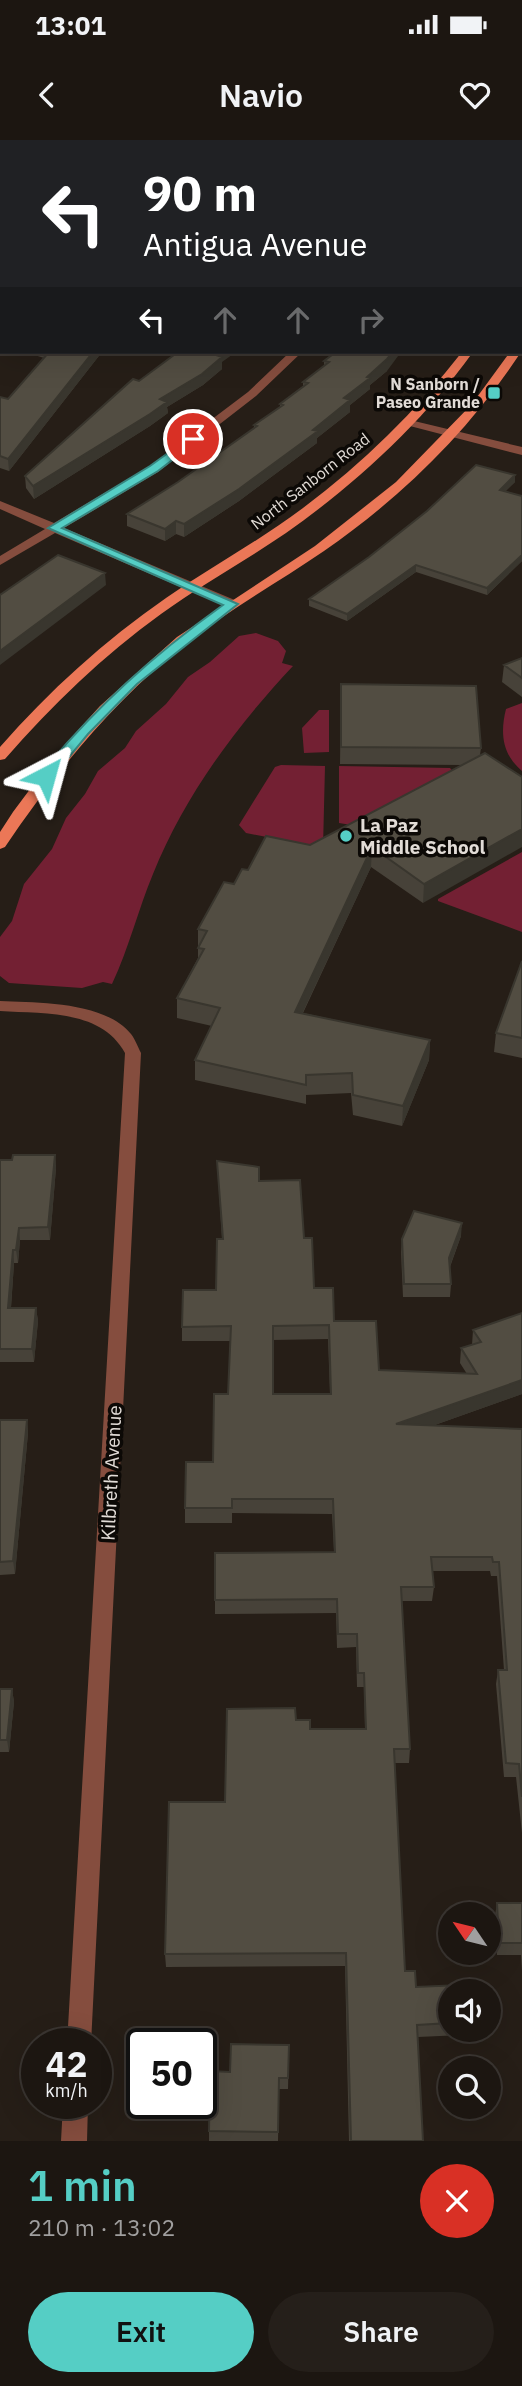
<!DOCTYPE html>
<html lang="en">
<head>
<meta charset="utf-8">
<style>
  body { margin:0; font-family:"IBM Plex Sans",sans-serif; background:#251f1a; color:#f1f3f6; height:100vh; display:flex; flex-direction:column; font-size:26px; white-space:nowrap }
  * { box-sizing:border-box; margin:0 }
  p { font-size:23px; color:#a09f9f }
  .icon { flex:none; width:38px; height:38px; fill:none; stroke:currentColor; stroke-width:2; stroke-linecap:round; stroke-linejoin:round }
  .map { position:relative; height:2001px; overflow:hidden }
  .details { display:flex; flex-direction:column; background:#1c1611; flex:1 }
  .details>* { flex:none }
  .top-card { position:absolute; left:0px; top:0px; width:523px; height:214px; box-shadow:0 7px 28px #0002,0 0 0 2px #3a3531; background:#202124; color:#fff; overflow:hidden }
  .needle { width:46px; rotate:305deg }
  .buttons { position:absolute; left:438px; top:1762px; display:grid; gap:14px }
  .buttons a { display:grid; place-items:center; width:63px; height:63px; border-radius:50%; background:#1c1611; box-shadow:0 7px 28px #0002,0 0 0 2px #3a3531; font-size:35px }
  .speed { position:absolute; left:21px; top:1888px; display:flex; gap:14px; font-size:35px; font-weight:700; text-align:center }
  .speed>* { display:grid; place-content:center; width:91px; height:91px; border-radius:50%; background:#1c1611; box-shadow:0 7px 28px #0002,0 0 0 2px #3a3531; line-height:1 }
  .speed small { font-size:18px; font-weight:400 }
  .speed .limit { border:4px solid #111; border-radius:10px; background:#fff; color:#111 }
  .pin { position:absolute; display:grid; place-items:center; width:60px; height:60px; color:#fff; margin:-30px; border:4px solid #fff; border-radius:50%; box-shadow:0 2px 7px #0007 }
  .me { position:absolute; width:77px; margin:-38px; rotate:39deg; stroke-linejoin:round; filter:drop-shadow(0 0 5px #0008) }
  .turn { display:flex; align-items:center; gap:24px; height:147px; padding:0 28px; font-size:32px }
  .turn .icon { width:91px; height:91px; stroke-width:2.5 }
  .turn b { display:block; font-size:49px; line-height:60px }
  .lanes { display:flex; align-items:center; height:66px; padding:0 28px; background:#0003; justify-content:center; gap:35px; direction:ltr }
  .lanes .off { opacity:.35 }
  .round { display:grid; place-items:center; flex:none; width:74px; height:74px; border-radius:37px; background:#251f1a }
  .head { display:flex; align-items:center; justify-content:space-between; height:119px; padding:0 28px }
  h1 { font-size:42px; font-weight:600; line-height:52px; color:#55cec5 }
  .cta { display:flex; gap:14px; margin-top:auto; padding:14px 28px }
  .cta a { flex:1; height:80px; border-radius:42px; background:#55cec5; color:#111; font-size:28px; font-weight:600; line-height:80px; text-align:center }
  .cta a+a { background:#251f1a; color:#f1f3f6 }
  .status { display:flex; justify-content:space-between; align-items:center; height:49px; padding:0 35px; background:#1c1611; direction:ltr }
  .status svg { height:19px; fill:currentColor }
  header { display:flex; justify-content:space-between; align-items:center; height:91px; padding:0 28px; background:#1c1611; font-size:32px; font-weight:600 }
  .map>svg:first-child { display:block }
  .green { fill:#732033 }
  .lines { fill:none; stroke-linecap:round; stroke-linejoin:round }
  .minor { fill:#854d3e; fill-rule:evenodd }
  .major { fill:#eb7757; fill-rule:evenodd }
  .wall { fill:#474239; fill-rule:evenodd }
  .shaded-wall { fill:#39362e }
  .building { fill:#524d42; stroke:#39362e; stroke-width:2; fill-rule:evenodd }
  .route { fill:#55cec5; stroke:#378680; stroke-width:2 }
  .poi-dot { fill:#55cec5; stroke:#0c0906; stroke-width:2.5 }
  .labels { text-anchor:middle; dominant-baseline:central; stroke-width:7; stroke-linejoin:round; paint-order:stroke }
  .far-poi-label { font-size:16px; font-weight:bold; fill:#e2dcd7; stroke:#0c0906; text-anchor:end }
  .far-street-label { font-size:16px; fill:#e2dcd7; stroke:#0c0906 }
  .poi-label { font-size:19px; font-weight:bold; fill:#e2dcd7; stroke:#0c0906; text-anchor:start }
  .street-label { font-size:19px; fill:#e2dcd7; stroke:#0c0906 }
</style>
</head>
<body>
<div class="status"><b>13:01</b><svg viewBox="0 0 49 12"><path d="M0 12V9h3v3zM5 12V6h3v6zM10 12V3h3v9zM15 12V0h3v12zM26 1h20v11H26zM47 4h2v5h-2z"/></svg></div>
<header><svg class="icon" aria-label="back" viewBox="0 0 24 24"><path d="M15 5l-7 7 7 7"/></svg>Navio<svg class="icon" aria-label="heart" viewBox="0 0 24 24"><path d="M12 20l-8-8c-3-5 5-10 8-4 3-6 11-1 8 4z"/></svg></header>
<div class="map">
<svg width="522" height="2001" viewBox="0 0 522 2001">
  <rect width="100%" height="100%" fill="#261e17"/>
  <path class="green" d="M256 493 278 501 286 511 282 523 293 526C235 588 185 655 153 734 138 770 129 808 112 844L103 842 82 848 9 843 0 836V797L12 781 24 744 52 709 66 678 85 654 98 631 125 608 136 591 166 564 188 537 210 522 239 496Z
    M522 563V631C502 614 500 593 506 569Z
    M319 570H329V612L304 613 302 588Z
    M281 625 325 626 323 708 246 693 239 685 275 627Z
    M339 626 450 628 459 639 370 688 339 683Z
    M522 712V792L438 761V759Z"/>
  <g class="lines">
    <path class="minor" d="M290 212H302L256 256 158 332 64 388 237 461V467H227L55 393 0 425V416L45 389 0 369V361L54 383 150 326 248 252Z
      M410 280 522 307V315L406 285 404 283Z
      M0 861C38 863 104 861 131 894 135 899 138 907 141 913L91 1904H67L125 913C101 869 43 874 0 871Z
      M63 1964H88L87 2001H61Z"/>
    <path class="major" d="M435 0H464L465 2H437Z
      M462 212H473C422 283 357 343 286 393 245 421 201 445 161 474 103 516 52 565 5 619L0 620V607C49 551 104 501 166 458 211 427 259 401 303 368 363 323 416 271 462 212Z
      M510 212H521C469 291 402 357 324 411 279 442 231 468 188 502 114 560 57 630 5 707L0 709V692L13 672 54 617 100 566 177 497 315 406 396 342 472 264Z"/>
  </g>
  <path class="wall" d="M0 0H376L364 2H2V204H0Z
    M25 212H102L9 331 0 328V257L8 259 44 218Z
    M324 221 387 231 370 245V249L350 265V272L317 298V303L239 361 184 397 176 394 165 401 127 386V374L178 342 254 288V285L280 267V264L303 246V242L324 226Z
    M222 222V229L203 245 167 267 168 273 150 286 34 359 26 348 25 336 139 241Z
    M515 335V342L505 351 522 356V421L487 455 416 432 347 481 309 466V459Z
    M522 518V557L502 542 504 525Z
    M341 544 481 608 480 615 423 763 371 727 303 873 430 900 429 920 402 986 353 975 351 953 306 955V964L195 940V920L212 886 177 878V858L198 818V789L234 744 248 730 310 705 462 625 340 624Z
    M522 821V918L494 912 496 893Z
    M55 1015 56 1028 50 1100H20L18 1123H14L11 1168H36L38 1181 34 1222H0V1020H12Z
    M217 1021 259 1041 304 1098 314 1148 334 1181 379 1230 467 1234 460 1223 461 1208 472 1205 473 1190 522 1173V1254L432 1286 522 1289V1693L516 1637H504L496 1544 498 1530H504L497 1436H491L490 1431H432L434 1447 432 1461H401L410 1609 409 1623H395L405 1831 416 1847 450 1852V1890H462V1895L418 1897 423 2001H349L345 1826 166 1827 165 1814 225 1662 296 1580 310 1589H365L364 1547H357L356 1507 337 1508 336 1473 215 1474V1460L334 1412 332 1374 232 1373V1383H185V1368L213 1322 228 1254 230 1201H182V1187L216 1150 222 1099ZM328 1199 330 1254H273V1200Z
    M461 1096 450 1127 451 1144 450 1157H403L401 1112 402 1099Z
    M0 1280H27L28 1293 15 1434 0 1435Z
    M0 1549H12L14 1562 9 1612H0Z
    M497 1763H522V1831L521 1815H497L495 1776Z
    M289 1905 288 1949H279L278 2001H209V1991L230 1932Z"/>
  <path class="shaded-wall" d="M307 0H376L364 2H295Z
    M93 212H102L9 331 8 319Z
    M221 212H236L222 222V229L203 245 167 267 168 273 150 286 34 359 33 346 160 259Z
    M393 212H401L387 231 370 245V249L350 265V272L317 298V303L239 361 184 397V384L313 290 344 258Z
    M515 335V342L500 357V350Z
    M176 381V394L165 401V389Z
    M522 415V421L487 455V448Z
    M416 425V432L347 481V474Z
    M105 433 106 445 0 525V511Z
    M522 689V707L423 763 424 744Z
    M372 707 371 727 294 891 295 872Z
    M430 900 429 920 402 986 403 966Z
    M55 1015 56 1028 50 1100 48 1087Z
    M462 1083 461 1096 448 1131 449 1118Z
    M19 1088 20 1100 18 1123 16 1110Z
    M13 1110 14 1123 10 1181 8 1168Z
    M36 1168 38 1181 34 1222 32 1209Z
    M522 1240V1254L395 1299 396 1284Z
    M27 1280 28 1293 15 1434 13 1421Z
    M12 1549 14 1562 9 1612 7 1600Z"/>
  <path class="building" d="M0 0H307L295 2H2V17H0Z
    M0 26H2V111H0Z
    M0 121H2V193H0Z
    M49 212H93L8 319 0 316V257L8 259Z
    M178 212H221L216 215 222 217 202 234 160 259 167 262 150 274 33 346 25 336 133 239 139 241Z
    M336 212H393L387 219 367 237 370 238 344 258 350 260 313 290 318 291 239 349 184 384 176 381 165 389 127 374 178 342 257 286 254 285 283 265 280 264 308 243 303 242 329 222 324 221Z
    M476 325 515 335 500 350 522 356V415L487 448 416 425 347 474 309 459 369 417 427 371Z
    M58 415 105 433 0 511V455Z
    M522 518V538L504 525Z
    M341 544 476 546 481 608 341 607Z
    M485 613 522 637V689L424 744 372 707 295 872 430 900 403 966 353 955 352 933 306 935V945L195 920 220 868 177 858 204 809 198 808 207 791 198 789 224 742 234 744 242 729 248 730 266 696 310 705Z
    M522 821V898L496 893Z
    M13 1015H55L48 1087 19 1088 16 1110H13L8 1168H36L32 1209H0V1020H12Z
    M217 1021 259 1027V1041L300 1040 304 1098H312L314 1148H333L334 1181H376L379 1230 477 1234 461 1208 481 1202 473 1190 522 1173V1240L396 1284 522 1289V1657L519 1624 506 1623 498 1530H507L499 1422H493L492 1417H431L434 1447H401L410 1609H394L405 1831H415L416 1847 460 1845 461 1852H450V1883L417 1885 423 2001H351L346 1813 165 1814 169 1662H225L227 1569 295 1568 296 1580H310V1589H366L364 1533H358L357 1494H338L337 1459 215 1460V1413L335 1412 333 1359H232V1368H185L186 1322H213L214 1254H228L231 1186 182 1187 183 1150H216L217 1099H223ZM329 1185 331 1254H273V1186Z
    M414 1071 462 1083 449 1118 451 1144H404L402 1099Z
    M0 1280H27L13 1421 0 1422Z
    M0 1549H12L7 1600H0Z
    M497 1763H522V1803H499Z
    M231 1904 289 1905 288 1938H279L278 1992 209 1991 210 1931 230 1932Z"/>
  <path class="route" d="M193 295 197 296V301L158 331 62 388 238 464 137 544 88 594 51 639H41V633C97 566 152 516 223 465L48 388 150 326Z"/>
  <g class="poi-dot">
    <rect x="487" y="246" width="14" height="14" rx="3.5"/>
    <circle cx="346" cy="696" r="7"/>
  </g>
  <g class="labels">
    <g class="far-poi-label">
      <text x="480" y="244">N Sanborn /<tspan x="480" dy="18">Paseo Grande</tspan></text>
    </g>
    <g class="far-street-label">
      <text transform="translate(310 341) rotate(-38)">North Sanborn Road</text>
    </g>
    <g class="poi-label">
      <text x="360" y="685">La Paz<tspan x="360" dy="22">Middle School</tspan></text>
    </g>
    <g class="street-label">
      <text transform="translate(111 1333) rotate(-87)">Kilbreth Avenue</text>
    </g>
  </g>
</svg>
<div class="buttons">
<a><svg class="needle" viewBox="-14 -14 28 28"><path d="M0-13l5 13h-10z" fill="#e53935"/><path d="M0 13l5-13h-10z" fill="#a09f9f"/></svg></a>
<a><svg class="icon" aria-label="sound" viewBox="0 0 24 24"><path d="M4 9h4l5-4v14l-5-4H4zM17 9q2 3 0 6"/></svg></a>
<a><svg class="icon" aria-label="search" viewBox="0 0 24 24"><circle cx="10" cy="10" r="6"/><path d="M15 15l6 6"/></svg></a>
</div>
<div class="speed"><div>42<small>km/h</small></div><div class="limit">50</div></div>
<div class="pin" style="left:193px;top:299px;background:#d93025"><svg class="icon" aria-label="arrive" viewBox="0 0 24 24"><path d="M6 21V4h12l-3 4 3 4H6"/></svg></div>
<svg class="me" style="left:46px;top:636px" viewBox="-20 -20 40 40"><path d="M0-17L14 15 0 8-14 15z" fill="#55cec5" stroke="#fff" stroke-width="4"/></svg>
<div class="top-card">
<div class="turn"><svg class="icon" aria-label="left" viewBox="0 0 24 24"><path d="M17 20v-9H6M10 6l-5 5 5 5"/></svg><div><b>90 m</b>Antigua Avenue</div></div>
<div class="lanes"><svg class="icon" aria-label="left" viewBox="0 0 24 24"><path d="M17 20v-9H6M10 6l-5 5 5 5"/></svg><svg class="icon off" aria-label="ahead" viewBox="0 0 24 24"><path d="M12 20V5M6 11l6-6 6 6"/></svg><svg class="icon off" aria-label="ahead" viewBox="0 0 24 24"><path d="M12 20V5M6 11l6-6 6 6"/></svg><svg class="icon off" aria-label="right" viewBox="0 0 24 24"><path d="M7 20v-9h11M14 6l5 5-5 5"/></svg></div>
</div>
</div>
<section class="details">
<div class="head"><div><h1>1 min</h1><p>210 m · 13:02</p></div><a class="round" style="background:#d93025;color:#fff"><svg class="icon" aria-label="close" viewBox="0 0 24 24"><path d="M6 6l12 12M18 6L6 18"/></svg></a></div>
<div class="cta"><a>Exit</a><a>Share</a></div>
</section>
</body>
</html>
